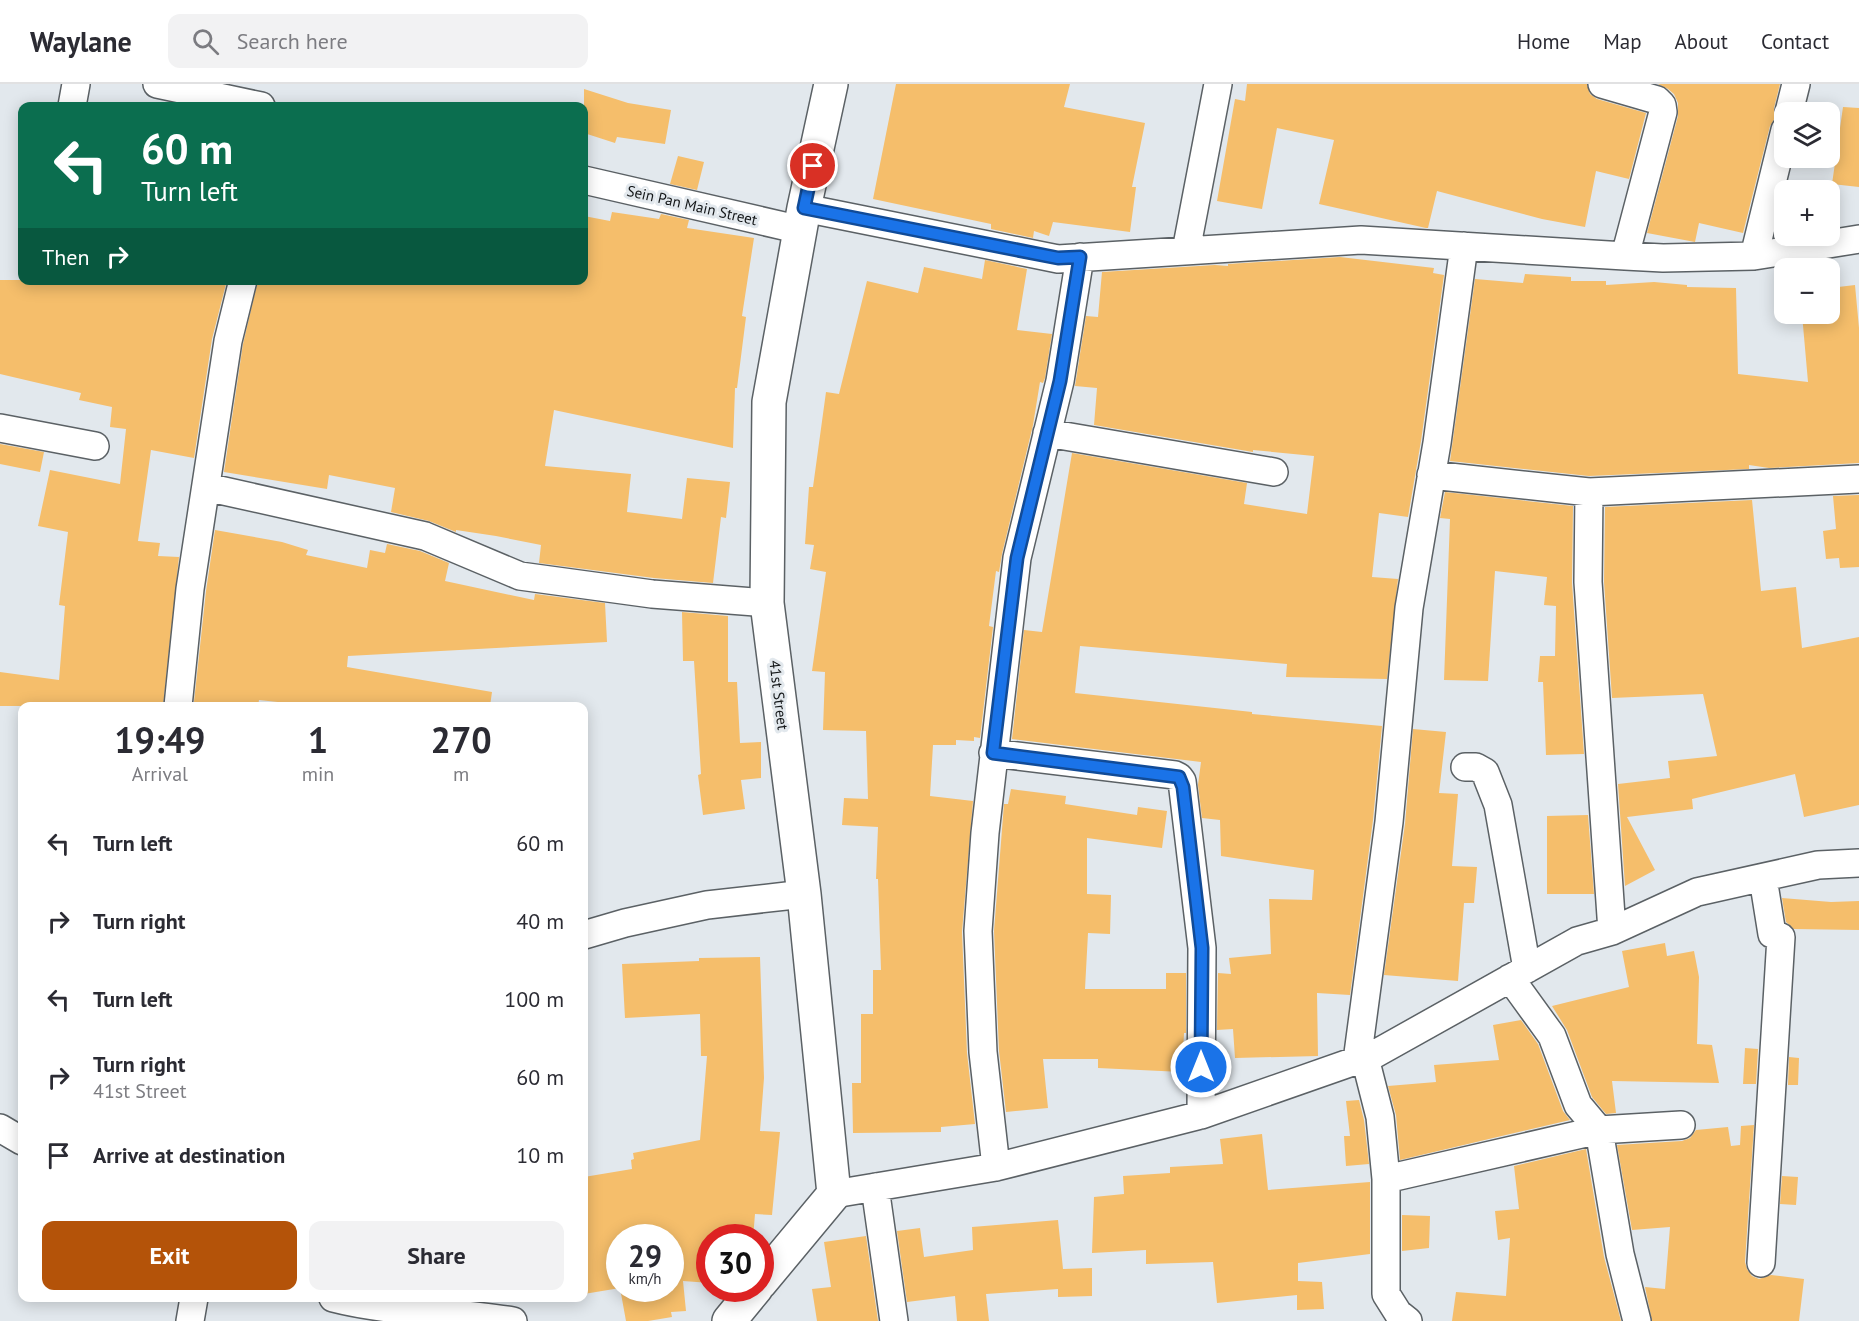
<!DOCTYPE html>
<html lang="en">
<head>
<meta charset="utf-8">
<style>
  body { margin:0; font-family:"PT Sans",sans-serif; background:#f2f2f3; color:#2b2b33; height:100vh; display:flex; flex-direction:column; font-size:22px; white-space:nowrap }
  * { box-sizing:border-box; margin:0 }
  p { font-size:20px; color:#7c7c81 }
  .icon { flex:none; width:33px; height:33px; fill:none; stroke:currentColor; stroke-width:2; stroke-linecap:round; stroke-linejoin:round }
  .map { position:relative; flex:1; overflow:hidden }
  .sheet { position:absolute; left:18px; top:618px; width:570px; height:600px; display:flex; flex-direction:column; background:#fff; border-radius:12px; box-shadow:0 3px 15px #0003 }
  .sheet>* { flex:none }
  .banner { position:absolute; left:18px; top:18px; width:570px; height:183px; border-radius:12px; box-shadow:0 3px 15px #0003; background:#0b6e4f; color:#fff; overflow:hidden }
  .tools { position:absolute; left:1774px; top:18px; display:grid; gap:12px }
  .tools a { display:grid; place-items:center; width:66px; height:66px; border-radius:12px; background:#fff; box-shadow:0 3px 15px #0003; font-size:30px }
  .speed { position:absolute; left:606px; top:1140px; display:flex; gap:12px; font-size:30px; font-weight:700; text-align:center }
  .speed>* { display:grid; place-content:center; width:78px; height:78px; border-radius:50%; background:#fff; box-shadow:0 3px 15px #0003; line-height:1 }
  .speed small { font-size:15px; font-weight:400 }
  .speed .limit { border:9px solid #d22; background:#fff; color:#111 }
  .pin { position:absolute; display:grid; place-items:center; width:51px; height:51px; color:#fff; margin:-26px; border:3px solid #fff; border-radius:50%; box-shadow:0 2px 6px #0007 }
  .me { position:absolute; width:66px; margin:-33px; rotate:0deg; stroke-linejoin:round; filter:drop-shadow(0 0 4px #0008) }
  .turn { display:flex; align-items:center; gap:21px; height:126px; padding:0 24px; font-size:27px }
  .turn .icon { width:78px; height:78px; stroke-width:2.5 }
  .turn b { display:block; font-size:42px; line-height:51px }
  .then { display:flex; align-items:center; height:57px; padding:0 24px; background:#0003; gap:12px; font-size:22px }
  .eta { display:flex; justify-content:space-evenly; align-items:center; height:102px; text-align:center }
  .eta b { font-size:36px; font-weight:800; line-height:42px }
  .button { display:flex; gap:12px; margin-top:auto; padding:12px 24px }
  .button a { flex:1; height:69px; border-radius:12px; background:#b45309; color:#fff; font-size:24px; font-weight:800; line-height:69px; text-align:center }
  .button a+a { background:#f2f2f3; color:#2b2b33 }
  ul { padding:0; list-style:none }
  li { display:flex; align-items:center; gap:18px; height:78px; padding:0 24px }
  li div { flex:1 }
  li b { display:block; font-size:22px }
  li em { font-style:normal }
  header { display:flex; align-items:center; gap:36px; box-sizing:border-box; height:84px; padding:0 30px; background:#fff; border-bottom:2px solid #e1e1e2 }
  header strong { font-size:28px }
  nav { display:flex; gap:33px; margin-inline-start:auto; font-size:21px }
  .search { width:420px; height:54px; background:#f2f2f3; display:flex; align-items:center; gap:15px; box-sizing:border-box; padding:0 21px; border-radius:12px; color:#7c7c81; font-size:22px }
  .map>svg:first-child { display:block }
  .building { fill:#f5be6b }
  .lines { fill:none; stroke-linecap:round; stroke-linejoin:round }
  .street-casing { stroke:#5b6165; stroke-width:30 }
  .secondary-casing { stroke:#5b6165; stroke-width:36 }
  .street { stroke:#fff; stroke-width:27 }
  .secondary { stroke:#fff; stroke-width:33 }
  .route-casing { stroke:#114b97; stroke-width:15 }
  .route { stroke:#1a73e8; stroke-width:10 }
  .labels { text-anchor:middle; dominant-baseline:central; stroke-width:6; stroke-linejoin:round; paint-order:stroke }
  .street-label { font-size:15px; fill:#131618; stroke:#e2e8ed }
</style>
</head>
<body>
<header>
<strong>Waylane</strong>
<div class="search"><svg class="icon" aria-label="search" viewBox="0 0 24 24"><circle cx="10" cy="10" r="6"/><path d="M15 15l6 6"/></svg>Search here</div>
<nav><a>Home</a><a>Map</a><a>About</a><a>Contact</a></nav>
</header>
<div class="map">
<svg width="1859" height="1237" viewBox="0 0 1859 1237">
  <rect width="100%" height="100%" fill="#e2e8ed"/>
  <path class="building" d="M896 0H1070L1064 23 1145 39 1132 103H1136L1130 148 1053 138 1049 152 1034 147 1033 154 991 145V140L873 115Z
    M1247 0H1587L1590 10 1597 15 1646 29 1629 95 1596 87 1585 143 1542 135 1437 107 1428 144H1426L1319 120 1334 56 1277 44 1262 125 1217 117 1235 15 1245 17Z
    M1658 0H1780L1774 24 1775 34 1770 42 1743 149 1699 139 1695 158 1647 149 1678 32V19L1674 10 1668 5Z
    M584 5 628 19 671 26 665 60 617 53 615 59 584 49Z
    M1843 23 1859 24V103L1832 100Z
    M678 72 704 78 697 106 670 100Z
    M612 128 659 135 661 130 689 136 687 144 754 154 742 232 746 233 737 304H735L733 364 554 326 545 382 631 390 627 428 682 435 687 394 730 398 726 434 721 433 713 499 654 494 539 479 541 461 496 452 456 446V448L429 437 391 428 395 404 329 391 327 405 224 388 243 260 258 196H584V132L610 137Z
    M1340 173 1434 184 1433 189 1444 191 1421 357 1408 433 1379 429 1372 493 1398 495 1387 595 1286 593 1287 580 1080 562 1075 609 1252 628V630L1382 642 1373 736 1350 911 1317 909 1318 972 1235 974 1233 945 1217 946 1218 889 1231 890 1229 874 1271 870 1269 815 1312 816 1314 786 1221 772 1220 736 1202 734 1198 701 1201 678 1012 655 1024 546 1042 548 1072 369 1247 399 1244 420 1307 430 1314 372 1253 366V368L1094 341 1097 304 1075 302 1086 232 1098 233 1102 188 1215 181 1228 182V180Z
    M985 176 1027 185 1017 246 1052 250 1045 294 1043 299 1040 298 1033 341 1002 470 999 488 996 487 989 542 993 543 980 654 974 653V657L956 656V661H933L930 712 973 717 962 848 967 969 975 1040 941 1043V1048L853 1049 852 999H861V930H873V886H881L878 795H876L878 743 842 741 844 714 868 715 866 647 823 646 825 588 812 587 826 488 810 485 814 461 805 460 809 403H813L826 308 839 310 867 197 918 209 924 183 982 195Z
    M1525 190 1571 193V197H1606V201L1654 198 1687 201V203L1736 204 1738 290 1808 298 1802 230H1830V204L1855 201 1859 244V379L1769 384 1749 381V385L1589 392 1450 377 1475 195 1523 199Z
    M0 196H227L212 255 194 374 151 366 138 457 160 459 158 472 179 473 163 622H0V588L59 596 65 522 59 521 68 448 38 442 50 386 120 400 126 345 110 343 112 323 79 316 81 309 0 290Z
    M0 360 44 368 40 388 0 380Z
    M1445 408 1573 422 1572 499 1584 670 1546 671 1543 598H1538L1540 572H1555L1556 522 1544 521 1547 493 1495 487 1488 597 1444 596 1450 435 1440 434Z
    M1859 411V483L1840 484 1839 474 1826 475 1823 447 1836 445 1833 412Z
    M1752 416 1761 507 1796 503 1802 564 1859 553V721L1804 733 1795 690 1692 715 1693 725 1627 733 1655 786 1625 802 1618 700 1670 694 1668 677 1717 672 1703 610 1612 614 1604 498 1605 423Z
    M215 446 282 458 308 466 306 471 367 484 370 466 385 469 387 460 420 467 449 479 445 497 534 516 535 510 605 519 607 558 348 572 347 583 492 608 490 622H315L259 616 258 622 194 618 206 507Z
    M682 528 728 532V598H737L740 659 761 658V694L741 696 745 725 703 731 698 691 701 690 694 577H683Z
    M1413 645 1446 648 1439 709 1458 710 1452 782 1477 783 1474 819H1464L1458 897 1384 891 1405 740Z
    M1011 705 1066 712 1065 720 1137 731 1138 723 1167 727 1162 764 1087 754V810L1111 811 1110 850 1088 849 1085 905H1166V889H1186V949H1184L1182 988 1098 984V975H1043L1048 1024 1006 1028 999 967 994 847 1004 720H1008Z
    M1588 731 1594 810H1547V732Z
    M1782 814 1831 818 1859 817V846L1794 845 1786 838Z
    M1665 859 1667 872 1694 867 1699 893 1697 960 1712 961 1719 999 1612 997 1616 1029 1606 1030 1592 1013 1567 946 1552 922 1629 903 1622 867Z
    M760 873 764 994 760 1047 780 1048 772 1131 755 1130 753 1154H710V1199L683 1197 686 1227 671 1228 672 1233 648 1237H626L620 1204H670V1154H620V1204L584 1210V1093L632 1085 631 1076 634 1075 633 1069 700 1056 707 972H701L700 930 625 934 622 880 699 877V874Z
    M1521 936 1538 960 1563 1027 1570 1036 1400 1076 1396 1031 1388 1002 1436 998 1434 981 1499 976 1493 941Z
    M1745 964 1758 965 1756 1000H1743Z
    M1789 973 1799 974 1798 1001H1788Z
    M1359 1016 1364 1036 1369 1080 1346 1082 1344 1052H1350L1346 1017Z
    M1754 1041 1745 1178 1747 1185 1752 1192 1759 1195 1771 1191 1804 1195 1799 1237H1652L1645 1203 1665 1205 1670 1143 1632 1146 1617 1061 1682 1057 1690 1054 1696 1046 1728 1043 1731 1062 1740 1061 1741 1042Z
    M1262 1050 1268 1106 1370 1098V1170L1298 1179V1197L1322 1198 1324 1225 1297 1226V1211L1217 1219 1213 1178 1146 1180V1166L1092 1169 1094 1113 1124 1110 1123 1092 1170 1089V1083L1223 1080 1220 1055Z
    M1586 1065 1604 1173 1621 1237H1452L1456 1208 1506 1212 1510 1154 1498 1156 1495 1127 1519 1125 1514 1082Z
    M1782 1092 1798 1093 1796 1121 1780 1120Z
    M1402 1131 1430 1132 1429 1164 1402 1167Z
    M1058 1136 1063 1185 1092 1184V1212L1058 1213V1205L986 1210 989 1237H957L955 1212 907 1218 897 1147 920 1144 924 1173 973 1166 972 1143Z
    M866 1152 878 1237H817L812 1205 831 1203 824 1158Z"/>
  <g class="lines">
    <defs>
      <path id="street" d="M157 0 261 22
        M1602 0 1657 16 1662 21 1663 28 1625 172
        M72 22 76 0
        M1789 28 1796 0
        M584 96 801 146
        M804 124 1058 175 1361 156 1625 172 1663 174 1754 172 1859 155
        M1186 167 1218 0
        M1754 172 1785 46
        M0 344 95 362
        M1047 349 1274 388
        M1431 391 1589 408
        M206 403 425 452 520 492 652 510 767 519
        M178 622 190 505 228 257 243 196
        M993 669 1175 691 1179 693 1182 697 1202 864 1201 1031
        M1465 683H1476L1485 688 1498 721 1527 885
        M1612 847 1588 498 1589 408 1859 395
        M584 851 625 839 707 821 804 810
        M1510 894 1552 952 1578 1021 1599 1046 1620 1170 1637 1237
        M1365 974 1380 1033 1386 1095V1210L1398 1229 1408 1237
        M1357 977 1389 738 1409 524 1437 359 1464 162
        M0 1044 22 1057
        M996 1083 983 968 978 847 985 749 1017 474 1060 297 1080 173
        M1386 1095 1599 1046 1681 1041
        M875 1103 894 1237
        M834 1110 996 1083 1201 1031 1375 970 1577 857 1612 847 1697 808 1818 781 1859 779
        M1761 1179 1781 853 1772 850 1763 794
        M333 1214C391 1229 454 1227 513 1237
        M190 1237 194 1214"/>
      <path id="secondary" d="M760 1199 834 1110 804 810 767 519 769 318 804 124 831 0
        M729 1237 756 1204"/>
    </defs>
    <use href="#street" class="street-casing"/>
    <use href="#secondary" class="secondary-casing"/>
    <use href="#street" class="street"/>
    <use href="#secondary" class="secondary"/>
  </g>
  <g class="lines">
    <defs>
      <path id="route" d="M813 82 804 124 1058 174 1080 173 1060 297 1017 474 993 669 1179 693 1183 703 1202 864 1201 983"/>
    </defs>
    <use href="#route" class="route-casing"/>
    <use href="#route" class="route"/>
  </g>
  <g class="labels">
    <g class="street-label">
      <text transform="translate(692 121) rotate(13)">Sein Pan Main Street</text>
      <text transform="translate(779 611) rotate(83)">41st Street</text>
    </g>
  </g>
</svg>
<div class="tools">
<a><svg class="icon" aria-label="layers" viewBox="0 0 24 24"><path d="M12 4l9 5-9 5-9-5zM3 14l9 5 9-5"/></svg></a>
<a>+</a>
<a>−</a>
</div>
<div class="speed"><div>29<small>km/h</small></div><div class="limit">30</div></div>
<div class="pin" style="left:813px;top:82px;background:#d93025"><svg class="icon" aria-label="arrive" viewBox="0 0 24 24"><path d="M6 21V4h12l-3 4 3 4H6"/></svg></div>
<svg class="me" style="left:1201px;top:983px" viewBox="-20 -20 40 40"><circle r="17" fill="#1a73e8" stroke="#fff" stroke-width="3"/><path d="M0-11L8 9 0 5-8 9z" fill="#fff"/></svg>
<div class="banner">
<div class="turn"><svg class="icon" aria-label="left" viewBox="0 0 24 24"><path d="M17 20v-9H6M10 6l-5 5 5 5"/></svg><div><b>60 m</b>Turn left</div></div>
<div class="then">Then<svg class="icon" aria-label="right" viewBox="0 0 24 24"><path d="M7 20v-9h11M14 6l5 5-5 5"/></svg></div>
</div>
<section class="sheet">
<div class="eta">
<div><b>19:49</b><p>Arrival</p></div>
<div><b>1</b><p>min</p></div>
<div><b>270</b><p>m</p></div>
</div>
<ul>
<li><svg class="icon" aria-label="left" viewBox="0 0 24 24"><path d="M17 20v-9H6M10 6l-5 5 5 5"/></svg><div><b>Turn left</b></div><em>60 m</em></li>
<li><svg class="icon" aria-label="right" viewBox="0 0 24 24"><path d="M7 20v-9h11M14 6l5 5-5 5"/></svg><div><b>Turn right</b></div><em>40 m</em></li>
<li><svg class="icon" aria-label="left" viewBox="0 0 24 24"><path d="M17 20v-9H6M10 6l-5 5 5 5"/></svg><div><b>Turn left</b></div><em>100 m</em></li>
<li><svg class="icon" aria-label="right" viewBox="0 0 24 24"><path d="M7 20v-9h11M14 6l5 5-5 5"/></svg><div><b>Turn right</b><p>41st Street</p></div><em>60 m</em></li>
<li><svg class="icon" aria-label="arrive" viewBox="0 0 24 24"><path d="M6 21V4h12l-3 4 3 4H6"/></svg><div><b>Arrive at destination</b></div><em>10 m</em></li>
</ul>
<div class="button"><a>Exit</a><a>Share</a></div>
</section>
</div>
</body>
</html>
